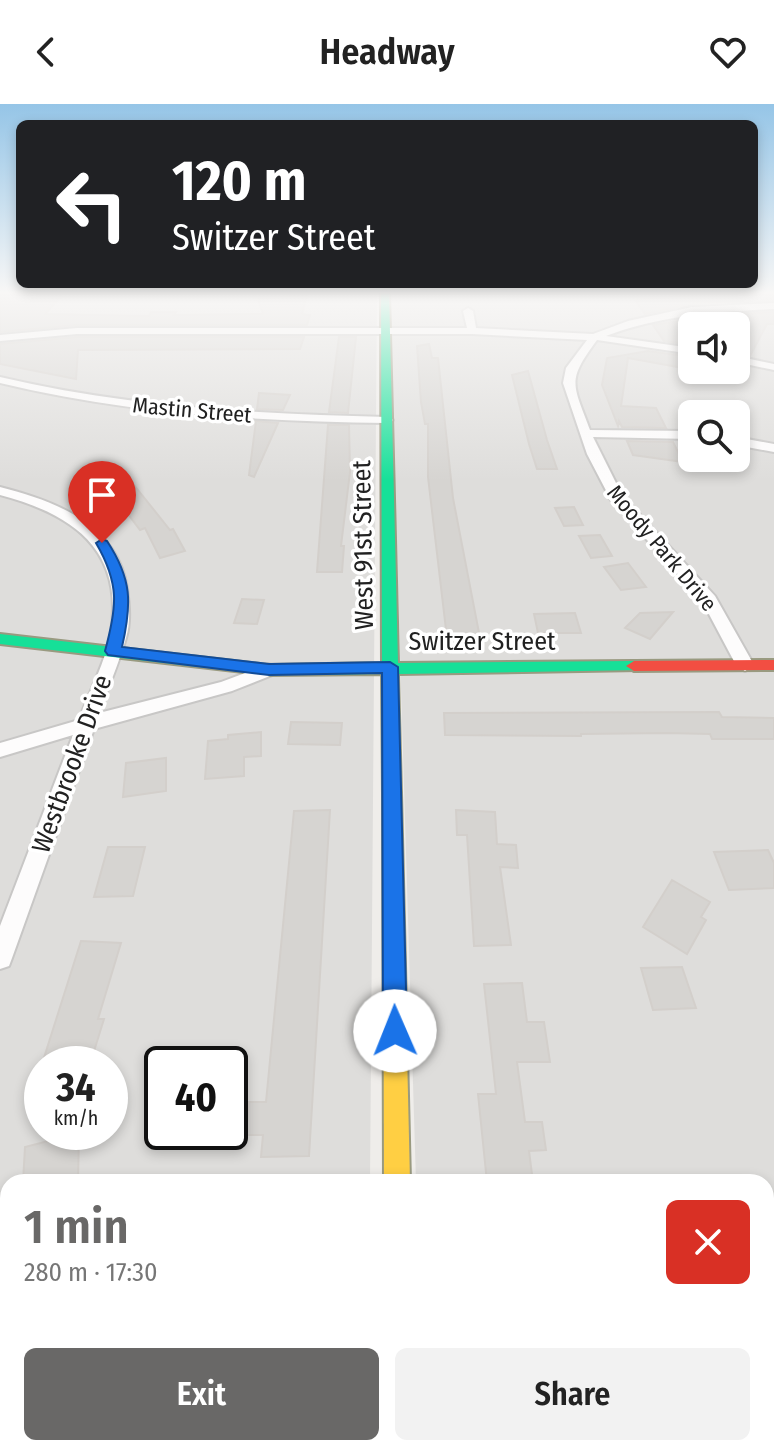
<!DOCTYPE html>
<html lang="en">
<head>
<meta charset="utf-8">
<style>
  body { margin:0; font-family:"Fira Sans Condensed",sans-serif; background:#f2f2f2; color:#222; height:100vh; display:flex; flex-direction:column; font-size:30px; white-space:nowrap }
  * { box-sizing:border-box; margin:0 }
  p { font-size:26px; color:#767676 }
  .icon { flex:none; width:44px; height:44px; fill:none; stroke:currentColor; stroke-width:2; stroke-linecap:round; stroke-linejoin:round }
  .map { position:relative; flex:1; overflow:hidden }
  .drawer { position:absolute; left:0px; top:1070px; width:774px; height:282px; display:flex; flex-direction:column; background:#fff; border-radius:24px 24px 0 0; box-shadow:0 4px 12px #0003 }
  .drawer>* { flex:none }
  .guide { position:absolute; left:16px; top:16px; width:742px; height:168px; border-radius:12px; box-shadow:0 4px 12px #0003; background:#202124; color:#fff; overflow:hidden }
  .buttons { position:absolute; left:678px; top:208px; display:grid; gap:16px }
  .buttons a { display:grid; place-items:center; width:72px; height:72px; border-radius:12px; background:#fff; box-shadow:0 4px 12px #0003; font-size:40px }
  .speed { position:absolute; left:24px; top:942px; display:flex; gap:16px; font-size:40px; font-weight:700; text-align:center }
  .speed>* { display:grid; place-content:center; width:104px; height:104px; border-radius:50%; background:#fff; box-shadow:0 4px 12px #0003; line-height:1 }
  .speed small { font-size:20px; font-weight:400 }
  .speed .limit { border:4px solid #111; border-radius:12px; background:#fff; color:#111 }
  .pin { position:absolute; display:grid; place-items:center; width:68px; height:68px; color:#fff; margin:-82px -34px; border-radius:50% 50% 50% 0; rotate:-45deg; box-shadow:0 0 8px #0007 }
  .pin .icon { rotate:45deg }
  .me { position:absolute; width:88px; margin:-44px; rotate:359deg; stroke-linejoin:round; filter:drop-shadow(0 0 6px #0008) }
  .turn { display:flex; align-items:center; gap:28px; height:168px; padding:0 24px; font-size:36px }
  .turn .icon { width:104px; height:104px; stroke-width:2.5 }
  .turn b { display:block; font-size:56px; line-height:68px }
  .round { display:grid; place-items:center; flex:none; width:84px; height:84px; border-radius:12px; background:#f2f2f2 }
  .head { display:flex; align-items:center; justify-content:space-between; height:136px; padding:0 24px }
  h1 { font-size:48px; font-weight:600; line-height:60px; color:#696867 }
  .primary-button { display:flex; gap:16px; margin-top:auto; padding:16px 24px }
  .primary-button a { flex:1; height:92px; border-radius:12px; background:#696867; color:#fff; font-size:32px; font-weight:600; line-height:92px; text-align:center }
  .primary-button a+a { background:#f2f2f2; color:#222 }
  header { display:flex; justify-content:space-between; align-items:center; height:104px; padding:0 24px; background:#fff; font-size:36px; font-weight:600 }
  .map>svg:first-child { display:block }
  .residential { fill:#dedddb; fill-rule:evenodd }
  .building { fill:#d6d4d1; stroke:#d3cfcb; stroke-width:2 }
  .lines { fill:none; stroke-linecap:round; stroke-linejoin:round }
  .street-casing { stroke:#c8c7c6; stroke-width:4 }
  .fast-casing { stroke:#999a80; stroke-width:4 }
  .slow-casing { stroke:#999a80; stroke-width:4 }
  .jam-casing { stroke:#999a80; stroke-width:4 }
  .street { fill:#fdfcfc; fill-rule:evenodd }
  .fast { fill:#16e098; fill-rule:evenodd }
  .slow { fill:#ffcf43; fill-rule:evenodd }
  .jam { fill:#f24e42; fill-rule:evenodd }
  .route { fill:#1a73e8; stroke:#114b97; stroke-width:2 }
  .labels { text-anchor:middle; dominant-baseline:central; stroke-width:7; stroke-linejoin:round; paint-order:stroke }
  .far-street-label { font-size:22px; fill:#212121; stroke:#fff }
  .street-label { font-size:26px; fill:#212121; stroke:#fff }
</style>
</head>
<body>
<header><svg class="icon" aria-label="back" viewBox="0 0 24 24"><path d="M15 5l-7 7 7 7"/></svg>Headway<svg class="icon" aria-label="heart" viewBox="0 0 24 24"><path d="M12 20l-8-8c-3-5 5-10 8-4 3-6 11-1 8 4z"/></svg></header>
<div class="map">
<svg width="774" height="1351" viewBox="0 0 774 1351">
  <rect width="100%" height="100%" fill="#efedea"/>
  <path class="residential" d="M0 188H377L370 1078H8V1344H368V1351H0ZM42 960H110V1028H42ZM162 960H230V1028H162Z
    M389 188H774V1351H424V1344H766V1078H416ZM692 222H736V266H692ZM692 310H736V354H692Z"/>
  <path class="building" d="M0 188H65L45 210 95 211 149 212 151 208H176L174 211 263 210 258 195 307 191 302 210 310 211 307 221H77L0 228Z
    M774 188V196L692 200 645 210 635 196 717 189Z
    M774 208V220H767L750 252 736 249V222H692V241L664 237 653 221 710 212Z
    M77 233H304L300 245 78 246 76 275 0 260V240Z
    M339 233H356L348 309 329 308Z
    M429 240 432 254H438L453 394 480 534H447L428 373V320H425L421 298 417 242Z
    M648 247 692 253V276L683 264 628 254 621 302 656 304 666 324 622 323 619 317 618 322 602 281 607 254Z
    M528 267 547 336 557 365H537L529 340 512 271Z
    M259 289 290 291 283 306 257 305Z
    M256 317 278 319 254 373 249 371Z
    M328 321H349L350 368 341 442H344L342 468H317Z
    M627 337 673 338 683 358 633 351Z
    M100 373 124 384 123 381 130 376 170 426 173 425 185 447 160 454 145 424 140 426Z
    M574 403 583 421 564 422 555 404Z
    M600 431 612 452 591 454 579 432Z
    M628 459 646 483 621 486 604 463Z
    M242 495 264 496 257 520 234 519Z
    M673 508 650 535 625 524 640 509Z
    M575 509 581 529H538L534 510Z
    M719 608 722 613 774 614V635H712L710 630 667 629 581 630V632L445 631 444 609Z
    M291 618 342 619 340 641 288 640Z
    M261 628V652L244 653V672L205 675 208 637 228 635V631Z
    M166 654V687L123 693 126 659Z
    M330 706 309 1052 261 1053 263 1031H246L249 998H266L294 707Z
    M456 706 495 708 497 740 516 741 518 764 500 763 511 841 474 842 467 731H457Z
    M108 743H145L133 792 94 793Z
    M768 746 774 759V784L729 786 714 748Z
    M672 776 710 798 701 813 706 816 687 850 643 823Z
    M81 837 121 839 98 915H104L90 960H42Z
    M682 863 696 904 653 906 641 864Z
    M522 879 527 918H544L550 958H517L525 1018H542L546 1046 529 1047 533 1078H487L478 990H496L484 880Z
    M79 1029 78 1078H23L25 1043Z"/>
  <g class="lines">
    <defs>
      <path id="street" d="M774 199V205C716 208 661 211 606 232L692 244V250L597 236C566 278 573 279 590 326L692 327V335L593 333 622 391 715 492 754 561 745 567 736 561 702 497 611 396 587 350 563 279 566 264 587 236 472 230H77L0 237V231L77 224H467L463 207 468 204 473 207 476 224 593 230 628 217 692 203Z
        M736 252 774 260V266L736 258Z
        M0 273C128 303 256 310 387 313L393 316 387 319C256 317 128 310 0 279Z
        M736 333 774 340V348L736 341Z
        M0 383C55 397 117 420 127 484 129 500 131 518 126 534 119 559 108 584 99 609L221 578 269 560 278 566 275 570 232 587 94 625 12 854 9 862 0 865V822L73 631 0 653V639L79 616C89 588 106 557 111 528 124 445 72 410 0 391Z"/>
      <path id="fast" d="M381 188H389L398 559 634 557 642 562 640 566 398 570 401 689 398 694H386L383 689 382 570 269 571 0 540V530L269 561 382 559Z
        M385 1344H417V1351H385Z"/>
      <path id="slow" d="M392 682 398 684 401 689 410 1078H384L383 689 386 684Z"/>
      <path id="jam" d="M774 556V566L634 567 626 562 634 557Z"/>
    </defs>
    <use href="#street" class="street-casing"/>
    <use href="#fast" class="fast-casing"/>
    <use href="#slow" class="slow-casing"/>
    <use href="#jam" class="jam-casing"/>
    <use href="#street" class="street"/>
    <use href="#fast" class="fast"/>
    <use href="#slow" class="slow"/>
    <use href="#jam" class="jam"/>
  </g>
  <linearGradient id="sky" x2="0" y2="1"><stop stop-color="#95c5e7"/><stop offset="0.5" stop-color="#f8f7f6"/><stop offset="1" stop-color="#f8f7f6" stop-opacity="0"/></linearGradient>
  <rect width="774" height="377" fill="url(#sky)"/>
  <path class="route" d="M102 435 107 437C132 475 132 499 122 543L269 560 390 558 398 563 407 927 403 935 395 938 387 935 383 927 382 569 269 571 108 551 105 547C117 503 120 480 96 439Z"/>
  <g class="labels">
    <g class="far-street-label">
      <text transform="translate(192 306) rotate(5)">Mastin Street</text>
      <text transform="translate(662 444) rotate(50)">Moody Park Drive</text>
    </g>
    <g class="street-label">
      <text transform="translate(363 441) rotate(-91)">West 91st Street</text>
      <text x="482" y="537">Switzer Street</text>
      <text transform="translate(72 660) rotate(-70)">Westbrooke Drive</text>
    </g>
  </g>
</svg>
<div class="buttons">
<a><svg class="icon" aria-label="sound" viewBox="0 0 24 24"><path d="M4 9h4l5-4v14l-5-4H4zM17 9q2 3 0 6"/></svg></a>
<a><svg class="icon" aria-label="search" viewBox="0 0 24 24"><circle cx="10" cy="10" r="6"/><path d="M15 15l6 6"/></svg></a>
</div>
<div class="speed"><div>34<small>km/h</small></div><div class="limit">40</div></div>
<div class="pin" style="left:102px;top:439px;background:#d93025"><svg class="icon" aria-label="arrive" viewBox="0 0 24 24"><path d="M6 21V4h12l-3 4 3 4H6"/></svg></div>
<svg class="me" style="left:395px;top:927px" viewBox="-20 -20 40 40"><circle r="19" fill="#fff"/><path d="M0-13L10 11 0 6-10 11z" fill="#1a73e8"/></svg>
<div class="guide">
<div class="turn"><svg class="icon" aria-label="left" viewBox="0 0 24 24"><path d="M17 20v-9H6M10 6l-5 5 5 5"/></svg><div><b>120 m</b>Switzer Street</div></div>
</div>
<section class="drawer">
<div class="head"><div><h1>1 min</h1><p>280 m · 17:30</p></div><a class="round" style="background:#d93025;color:#fff"><svg class="icon" aria-label="close" viewBox="0 0 24 24"><path d="M6 6l12 12M18 6L6 18"/></svg></a></div>
<div class="primary-button"><a>Exit</a><a>Share</a></div>
</section>
</div>
</body>
</html>
